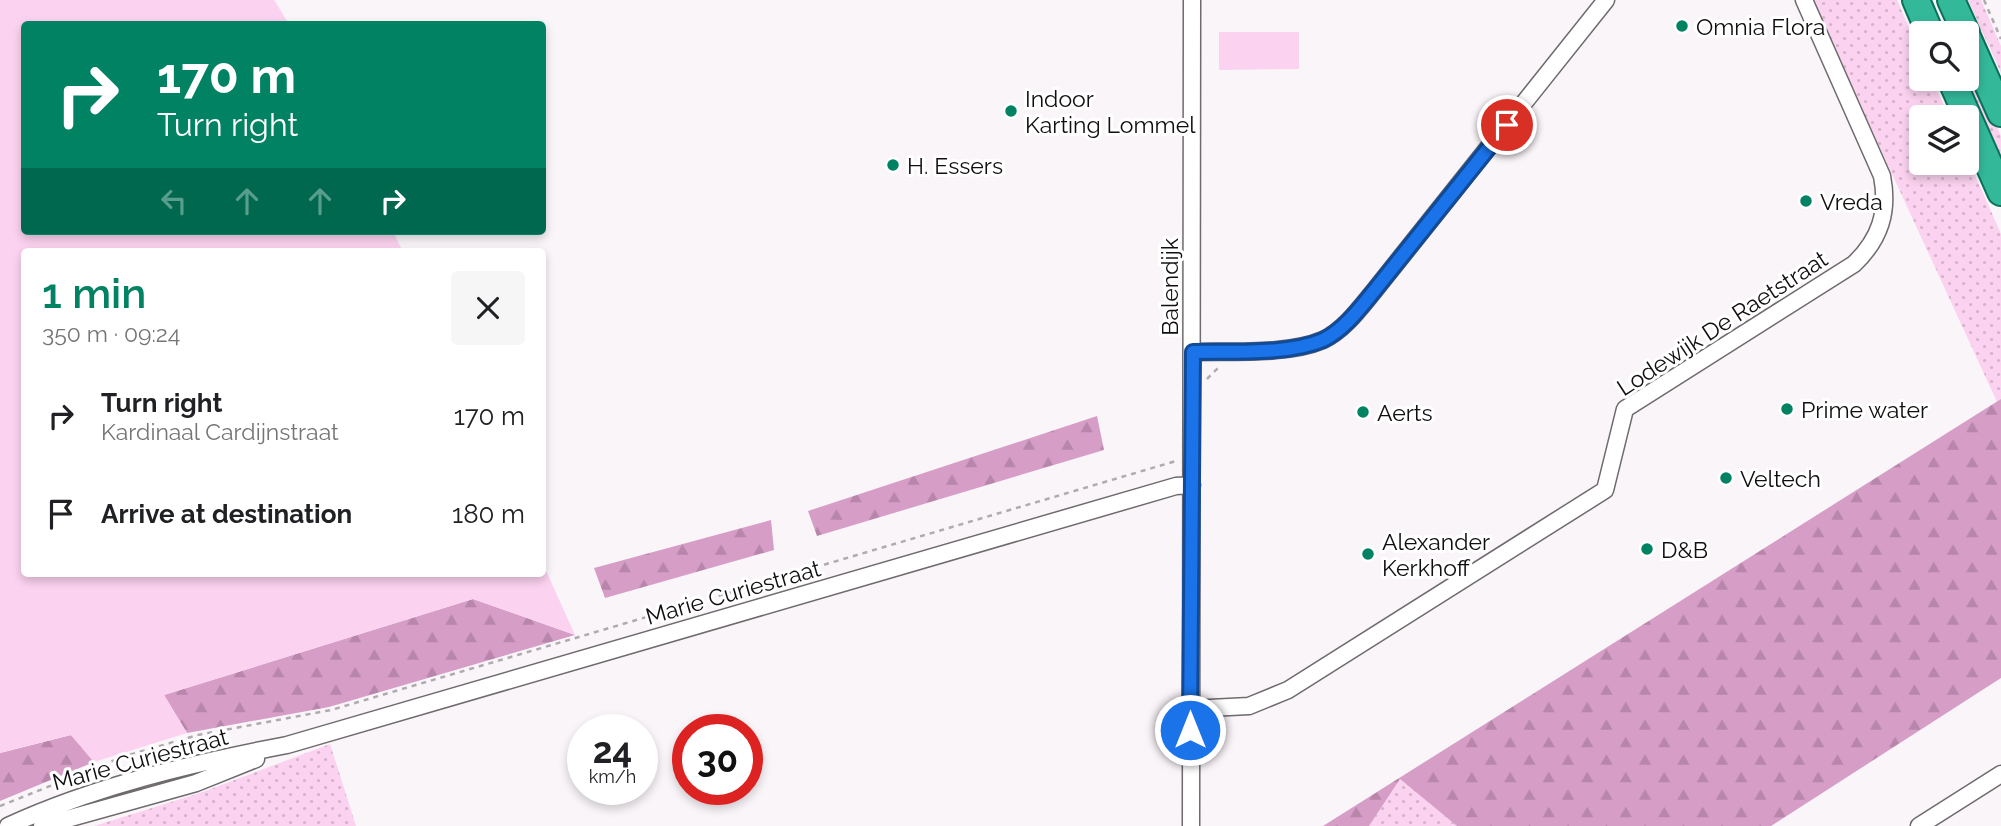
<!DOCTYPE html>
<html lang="en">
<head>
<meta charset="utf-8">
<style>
  body { margin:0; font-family:Raleway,sans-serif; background:#f6f6f6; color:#202124; height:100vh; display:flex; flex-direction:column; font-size:26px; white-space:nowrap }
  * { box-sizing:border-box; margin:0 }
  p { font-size:23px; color:#757577 }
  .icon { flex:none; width:38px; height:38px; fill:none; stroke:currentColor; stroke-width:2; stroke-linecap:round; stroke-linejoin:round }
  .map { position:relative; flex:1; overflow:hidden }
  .details { position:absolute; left:21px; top:248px; width:525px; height:329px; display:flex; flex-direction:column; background:#fff; border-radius:7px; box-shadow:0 4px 10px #0003 }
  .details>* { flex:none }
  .top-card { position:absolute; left:21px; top:21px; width:525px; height:214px; border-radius:7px; box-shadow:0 4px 10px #0003; background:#008263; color:#fff; overflow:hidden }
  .controls { position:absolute; left:1909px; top:21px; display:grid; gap:14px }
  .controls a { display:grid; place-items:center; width:70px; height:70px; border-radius:7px; background:#fff; box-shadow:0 4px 10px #0003; font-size:35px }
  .speed { position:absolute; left:567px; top:714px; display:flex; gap:14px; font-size:35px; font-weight:700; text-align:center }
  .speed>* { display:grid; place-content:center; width:91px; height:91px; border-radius:50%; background:#fff; box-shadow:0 4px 10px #0003; line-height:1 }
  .speed small { font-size:18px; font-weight:400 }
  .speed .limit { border:10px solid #d22; background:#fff; color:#111 }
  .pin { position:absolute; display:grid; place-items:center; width:60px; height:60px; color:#fff; margin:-30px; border:4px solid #fff; border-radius:50%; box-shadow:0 2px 7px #0007 }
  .me { position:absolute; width:77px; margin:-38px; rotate:0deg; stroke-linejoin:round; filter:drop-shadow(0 0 5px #0008) }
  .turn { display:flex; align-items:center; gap:24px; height:147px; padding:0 21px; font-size:32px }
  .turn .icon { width:91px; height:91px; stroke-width:2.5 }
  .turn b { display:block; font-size:49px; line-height:60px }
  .lanes { display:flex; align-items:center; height:66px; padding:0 21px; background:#0003; justify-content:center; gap:35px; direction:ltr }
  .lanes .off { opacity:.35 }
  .round { display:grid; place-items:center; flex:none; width:74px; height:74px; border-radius:7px; background:#f6f6f6 }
  .overview { display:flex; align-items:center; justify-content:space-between; height:119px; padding:0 21px }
  h1 { font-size:42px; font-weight:600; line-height:52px; color:#008263 }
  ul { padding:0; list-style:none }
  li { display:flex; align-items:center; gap:21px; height:98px; padding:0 21px }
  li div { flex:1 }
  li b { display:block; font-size:26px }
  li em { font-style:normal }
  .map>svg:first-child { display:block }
  .grass { fill:url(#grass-dots) }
  .forest { fill:url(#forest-firs) }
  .garden { fill:#fbd2ef }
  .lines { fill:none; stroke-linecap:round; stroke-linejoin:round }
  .minor-casing { stroke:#6e6a6d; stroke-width:19 }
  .trunk-casing { stroke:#077159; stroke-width:30 }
  .path { stroke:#afabae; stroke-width:2.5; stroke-dasharray:5 5; stroke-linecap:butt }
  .minor { stroke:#fff; stroke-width:16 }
  .trunk { stroke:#34b89a; stroke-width:26 }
  .route-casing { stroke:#114b97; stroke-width:18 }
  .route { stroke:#1a73e8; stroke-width:12 }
  .poi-dot { fill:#008263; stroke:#fff; stroke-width:2.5 }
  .labels { text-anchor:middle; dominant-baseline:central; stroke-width:6; stroke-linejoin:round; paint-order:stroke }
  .poi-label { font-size:23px; fill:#100e10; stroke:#fff; text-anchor:start }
  .street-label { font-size:23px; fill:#100e10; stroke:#fff }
</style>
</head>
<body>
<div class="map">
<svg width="2001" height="826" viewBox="0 0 2001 826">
  <defs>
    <pattern id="grass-dots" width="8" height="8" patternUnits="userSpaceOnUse" patternTransform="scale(1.75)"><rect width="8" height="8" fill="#fbd2ef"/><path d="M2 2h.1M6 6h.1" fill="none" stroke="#d6b3cc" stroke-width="1.8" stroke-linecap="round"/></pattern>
    <pattern id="forest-firs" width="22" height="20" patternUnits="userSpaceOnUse" patternTransform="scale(1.75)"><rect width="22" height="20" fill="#d69dc7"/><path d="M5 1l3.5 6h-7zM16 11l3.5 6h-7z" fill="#b786aa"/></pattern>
  </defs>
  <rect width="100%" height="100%" fill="#faf5f9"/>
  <path class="grass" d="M1812 0H1897L1921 55 1922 79H1932L1949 117H1922V163H1967V157L2001 234V399L1997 402Z
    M1968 0H1981L2001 46V73Z
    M1967 61 2001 136V170L1960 79H1967Z
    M330 744 356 826H94L200 793Z
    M1400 779 1457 826H1369Z"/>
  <path class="forest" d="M2001 399V678L1771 826H1457L1400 779 1369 826H1323Z
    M1097 416 1104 450 817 536 808 511Z
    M771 520 774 550 605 598 594 568Z
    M473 599 575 635 329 707 187 733 164 695Z
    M71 735 94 762 0 801V753Z"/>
  <path class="garden" d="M0 0H274L289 24H24V231H393L403 252H24V574H542L543 564 575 635 473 599 164 695 187 733 94 762 71 735 0 753Z
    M1219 32H1299V69L1219 70Z"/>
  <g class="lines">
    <defs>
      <path id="minor" d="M1193 352C1231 351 1288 355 1323 340 1344 330 1360 308 1374 291L1606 0
        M1190 709 1249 706 1288 690 1605 490 1625 409 1854 264C1880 239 1889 212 1882 176L1804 0
        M8 826C95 786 193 763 287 745L1176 486 1192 485
        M42 826 196 783 256 759
        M1191 826 1192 0
        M1919 826 2001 774"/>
      <path id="trunk" d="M1916 0 1930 33
        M1951 0 1966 33
        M1967 37 2001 113
        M1951 79 2001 192"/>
    </defs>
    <use href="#minor" class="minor-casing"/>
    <use href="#trunk" class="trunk-casing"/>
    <path class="path" d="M1984 0 2001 39
      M1207 379 1219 367
      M0 806 125 756 198 735 331 710 1176 461"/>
    <use href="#minor" class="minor"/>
    <use href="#trunk" class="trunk"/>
  </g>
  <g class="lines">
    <defs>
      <path id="route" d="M1190 730 1193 352C1231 351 1288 355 1323 340 1344 330 1360 308 1374 291L1507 125"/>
    </defs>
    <use href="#route" class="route-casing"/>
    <use href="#route" class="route"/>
  </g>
  <g class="poi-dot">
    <circle cx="1682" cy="26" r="7"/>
    <circle cx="1011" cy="111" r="7"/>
    <circle cx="893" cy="165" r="7"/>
    <circle cx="1806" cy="201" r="7"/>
    <circle cx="1787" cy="409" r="7"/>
    <circle cx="1363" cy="412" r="7"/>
    <circle cx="1726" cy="478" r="7"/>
    <circle cx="1647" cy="549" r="7"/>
    <circle cx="1368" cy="554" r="7"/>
  </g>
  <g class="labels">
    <g class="poi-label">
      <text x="1696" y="26">Omnia Flora</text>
      <text x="1025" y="98">Indoor<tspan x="1025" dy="26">Karting Lommel</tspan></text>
      <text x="907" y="165">H. Essers</text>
      <text x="1820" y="201">Vreda</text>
      <text x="1801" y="409">Prime water</text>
      <text x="1377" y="412">Aerts</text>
      <text x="1740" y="478">Veltech</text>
      <text x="1382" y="541">Alexander<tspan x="1382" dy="26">Kerkhoff</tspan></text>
      <text x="1661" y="549">D&amp;B</text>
    </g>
    <g class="street-label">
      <text transform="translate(1169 287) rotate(-90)">Balendijk</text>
      <text transform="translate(1722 323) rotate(-33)">Lodewijk De Raetstraat</text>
      <text transform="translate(733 592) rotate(-16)">Marie Curiestraat</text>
      <text transform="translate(140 759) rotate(-15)">Marie Curiestraat</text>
    </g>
  </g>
</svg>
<div class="controls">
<a><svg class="icon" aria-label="search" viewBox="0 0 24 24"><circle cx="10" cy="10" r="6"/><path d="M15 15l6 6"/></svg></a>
<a><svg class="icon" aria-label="layers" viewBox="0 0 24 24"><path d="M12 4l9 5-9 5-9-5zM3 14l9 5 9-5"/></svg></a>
</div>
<div class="speed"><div>24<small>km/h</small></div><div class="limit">30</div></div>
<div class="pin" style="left:1507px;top:125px;background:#d93025"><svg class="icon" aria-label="arrive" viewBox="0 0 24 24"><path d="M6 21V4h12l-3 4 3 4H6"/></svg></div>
<svg class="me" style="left:1190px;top:730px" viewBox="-20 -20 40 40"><circle r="17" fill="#1a73e8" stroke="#fff" stroke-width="3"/><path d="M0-11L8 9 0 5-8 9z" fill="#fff"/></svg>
<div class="top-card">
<div class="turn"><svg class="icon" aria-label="right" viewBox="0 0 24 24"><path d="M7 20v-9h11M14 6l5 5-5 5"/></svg><div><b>170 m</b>Turn right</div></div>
<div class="lanes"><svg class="icon off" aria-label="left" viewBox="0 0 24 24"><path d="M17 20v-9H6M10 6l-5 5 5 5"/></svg><svg class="icon off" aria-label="ahead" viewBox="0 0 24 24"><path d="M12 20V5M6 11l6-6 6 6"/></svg><svg class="icon off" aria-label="ahead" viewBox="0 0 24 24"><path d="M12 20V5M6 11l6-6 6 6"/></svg><svg class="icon" aria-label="right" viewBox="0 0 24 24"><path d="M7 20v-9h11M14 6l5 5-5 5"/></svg></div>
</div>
<section class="details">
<div class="overview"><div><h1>1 min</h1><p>350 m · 09:24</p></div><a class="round"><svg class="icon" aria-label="close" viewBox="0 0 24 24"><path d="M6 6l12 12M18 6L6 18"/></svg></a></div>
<ul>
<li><svg class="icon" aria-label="right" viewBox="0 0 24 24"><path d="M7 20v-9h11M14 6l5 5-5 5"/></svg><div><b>Turn right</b><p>Kardinaal Cardijnstraat</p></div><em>170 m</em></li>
<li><svg class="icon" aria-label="arrive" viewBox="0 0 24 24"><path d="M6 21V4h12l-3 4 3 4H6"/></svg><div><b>Arrive at destination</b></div><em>180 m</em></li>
</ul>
</section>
</div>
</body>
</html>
